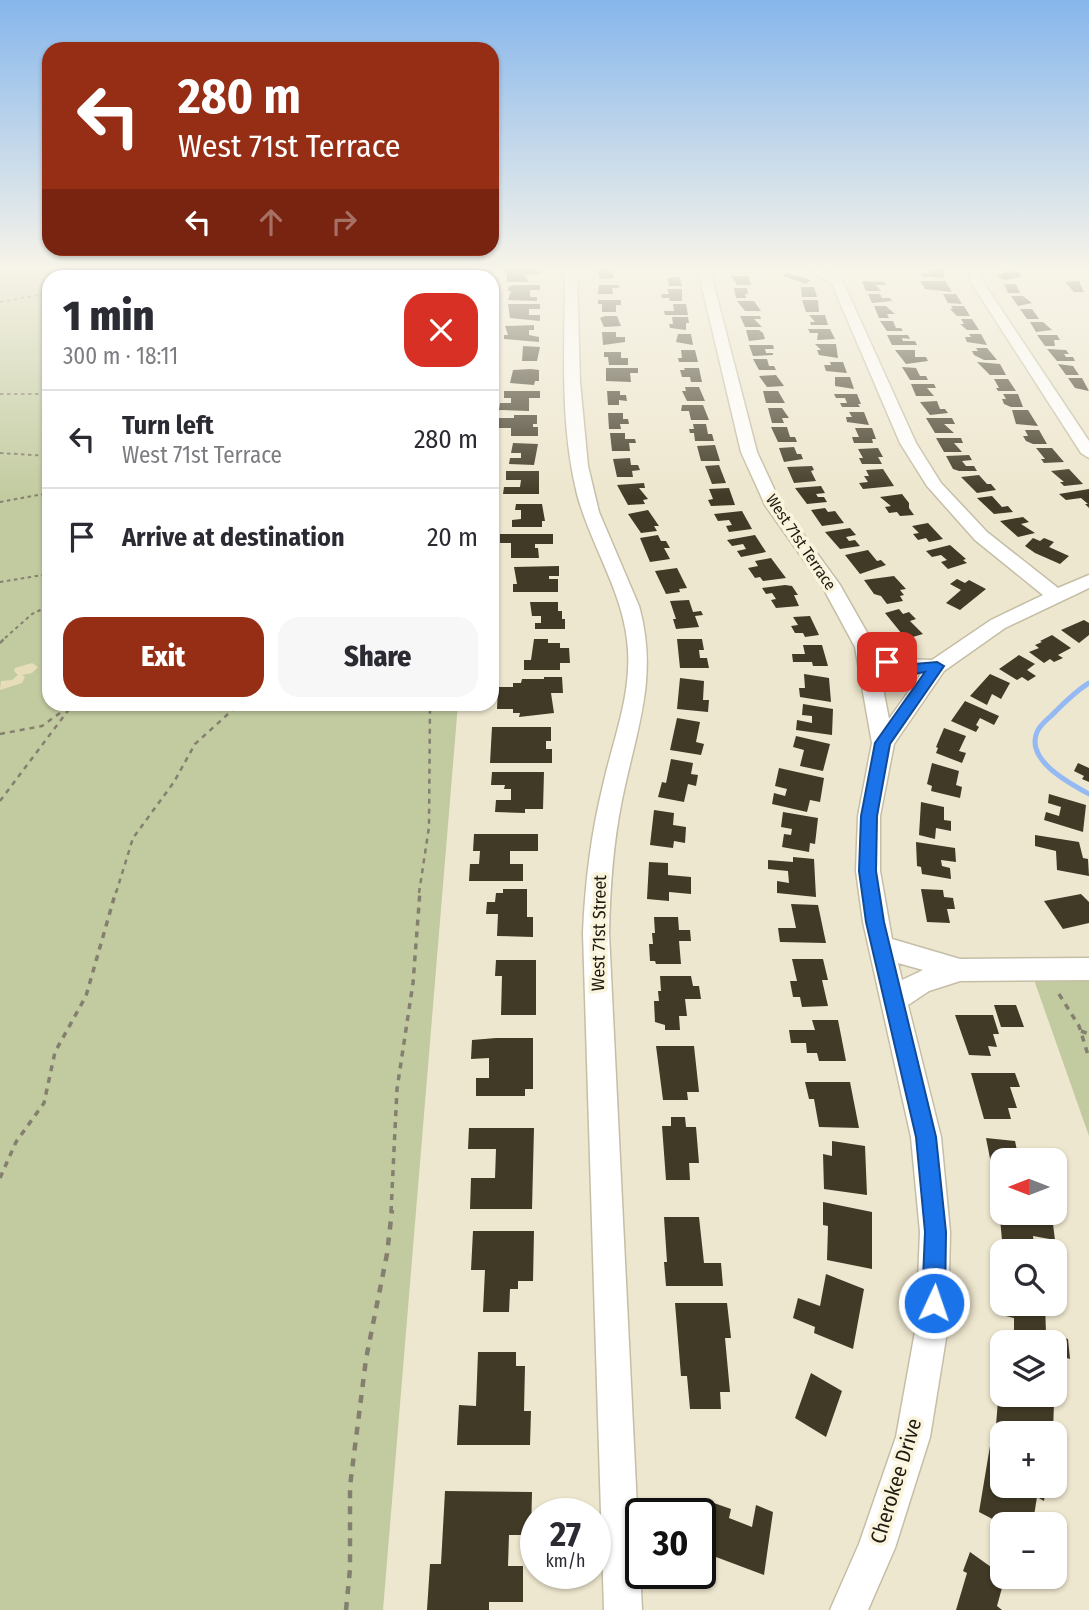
<!DOCTYPE html>
<html lang="en">
<head>
<meta charset="utf-8">
<style>
  body { margin:0; font-family:"Fira Sans Condensed",sans-serif; background:#f7f7f7; color:#2b2b33; height:100vh; display:flex; flex-direction:column; font-size:26px; white-space:nowrap }
  * { box-sizing:border-box; margin:0 }
  p { font-size:23px; color:#7c7c81 }
  .icon { flex:none; width:38px; height:38px; fill:none; stroke:currentColor; stroke-width:2; stroke-linecap:round; stroke-linejoin:round }
  .map { position:relative; flex:1; overflow:hidden }
  .panel { position:absolute; left:42px; top:270px; width:457px; height:441px; display:flex; flex-direction:column; background:#fff; border-radius:21px; box-shadow:0 2px 5px #0004 }
  .panel>* { flex:none }
  .hud { position:absolute; left:42px; top:42px; width:457px; height:214px; border-radius:21px; box-shadow:0 2px 5px #0004; background:#962e16; color:#fff; overflow:hidden }
  .needle { width:46px; rotate:270deg }
  .controls { position:absolute; left:990px; top:1148px; display:grid; gap:14px }
  .controls a { display:grid; place-items:center; width:77px; height:77px; border-radius:14px; background:#fff; box-shadow:0 2px 5px #0004; font-size:35px }
  .speed { position:absolute; left:520px; top:1498px; display:flex; gap:14px; font-size:35px; font-weight:700; text-align:center }
  .speed>* { display:grid; place-content:center; width:91px; height:91px; border-radius:50%; background:#fff; box-shadow:0 2px 5px #0004; line-height:1 }
  .speed small { font-size:18px; font-weight:400 }
  .speed .limit { border:4px solid #111; border-radius:10px; background:#fff; color:#111 }
  .pin { position:absolute; display:grid; place-items:center; width:60px; height:60px; color:#fff; margin:-30px; border-radius:14px; box-shadow:0 4px 10px #0006 }
  .me { position:absolute; width:77px; margin:-38px; rotate:3deg; stroke-linejoin:round; filter:drop-shadow(0 0 5px #0008) }
  .turn { display:flex; align-items:center; gap:24px; height:147px; padding:0 21px; font-size:32px }
  .turn .icon { width:91px; height:91px; stroke-width:2.5 }
  .turn b { display:block; font-size:49px; line-height:60px }
  .lanes { display:flex; align-items:center; height:66px; padding:0 21px; background:#0003; justify-content:center; gap:35px; direction:ltr }
  .lanes .off { opacity:.35 }
  .round { display:grid; place-items:center; flex:none; width:74px; height:74px; border-radius:21px; background:#f7f7f7 }
  .headline { display:flex; align-items:center; justify-content:space-between; height:119px; padding:0 21px }
  h1 { font-size:42px; font-weight:800; line-height:52px }
  .button { display:flex; gap:14px; margin-top:auto; padding:14px 21px }
  .button a { flex:1; height:80px; border-radius:21px; background:#962e16; color:#fff; font-size:28px; font-weight:800; line-height:80px; text-align:center }
  .button a+a { background:#f7f7f7; color:#2b2b33 }
  ul { padding:0; list-style:none }
  li { display:flex; align-items:center; gap:21px; height:98px; padding:0 21px; border-top:2px solid #e1e1e2 }
  li div { flex:1 }
  li b { display:block; font-size:26px }
  li em { font-style:normal }
  .map>svg:first-child { display:block }
  .green { fill:#c2cba0 }
  .sand { fill:#e7ddb8 }
  .lines { fill:none; stroke-linecap:round; stroke-linejoin:round }
  .stream { stroke:#94b9f3; stroke-width:5 }
  .building { fill:#403a26 }
  .minor-casing { stroke:#c5bea6; stroke-width:3 }
  .path-far3 { stroke:#847f6f; stroke-width:2; stroke-dasharray:3.5 3.5; stroke-linecap:butt }
  .path-far2 { stroke:#847f6f; stroke-width:2.5; stroke-dasharray:5 5; stroke-linecap:butt }
  .path-far1 { stroke:#847f6f; stroke-width:3.5; stroke-dasharray:6 6; stroke-linecap:butt }
  .path { stroke:#847f6f; stroke-width:4.5; stroke-dasharray:8 8; stroke-linecap:butt }
  .minor { fill:#fff; fill-rule:evenodd }
  .route { fill:#1a73e8; stroke:#114b97; stroke-width:2 }
  .labels { text-anchor:middle; dominant-baseline:central; stroke-width:7; stroke-linejoin:round; paint-order:stroke }
  .far-street-label { font-size:16px; fill:#1d1b12; stroke:#fbf4dc }
  .street-label { font-size:18px; fill:#1d1b12; stroke:#fbf4dc }
  .near-street-label { font-size:21px; fill:#1d1b12; stroke:#fbf4dc }
</style>
</head>
<body>
<div class="map">
<svg width="1089" height="1610" viewBox="0 0 1089 1610">
  <rect width="100%" height="100%" fill="#eee7cf"/>
  <path class="green" d="M0 270H493L492 290V276H49V704H458L383 1610H0Z
    M1034 980H1089V1136Z"/>
  <path class="sand" d="M32 663 38 667 32 673 22 675 25 677 22 683 0 690 1 681 12 680 18 675 14 671 15 668Z"/>
  <g class="lines">
    <path class="stream" d="M1089 683C1076 691 1066 701 1056 711 1050 718 1041 723 1037 732 1025 760 1069 783 1089 794"/>
  </g>
  <path class="building" d="M504 270H538L540 274 525 275 529 282H507V273H504Z
    M597 270H613L614 278 600 279Z
    M929 270H944V278L921 276 922 273 929 274Z
    M1011 270 1023 274 1019 275 1022 277 1005 280 996 276Z
    M787 273 811 280 806 284 783 276Z
    M731 276H748L751 285H737Z
    M680 277 682 286H669L667 278Z
    M862 281 884 282 886 285H876L881 291H866Z
    M920 281H945L952 292 925 289Z
    M1079 281 1084 292H1074L1065 282Z
    M1004 284H1016L1020 293H1008Z
    M515 285H540V290H530V297H537V301L508 300 511 291H508V287Z
    M599 285H619V288H612L613 294H598Z
    M801 287H814L817 297H802Z
    M734 288H747L748 294H745L746 298H736Z
    M667 289H682V301H670L669 298H662L661 294H669Z
    M868 294H880L882 298H890L892 301 872 303Z
    M943 294H956L962 304 948 303Z
    M1011 296H1023L1032 303 1018 306Z
    M598 300H621V305H616V312H602V304H598Z
    M802 300H818L819 312H806Z
    M737 301H754L761 311H745Z
    M508 304H540V309H529V315H540V321L510 318Z
    M673 304H686L688 315H665L664 311H674Z
    M874 306H886L895 314H887L889 318H879Z
    M951 306H964L970 316H957L950 309H953Z
    M1020 309H1032L1039 319H1027Z
    M809 315H825L828 325H811L810 322H815Z
    M605 316H617L621 326 604 327 600 318Z
    M740 316H760L761 319H754L762 327H745Z
    M672 317H688L689 323H686V330L670 328 669 324H673Z
    M961 319H972L979 330H967L960 324H964Z
    M880 321H893L896 328H901L903 331H887Z
    M1030 322H1043L1052 330 1036 332Z
    M534 325V330H529V335L539 337V342L504 339V335H508L505 326Z
    M808 329H830L835 339 817 340 818 333H810Z
    M746 330H759L763 333 765 339 749 341Z
    M602 332H616V337H625V342L603 345Z
    M678 334H691L693 345 676 342Z
    M969 334H981L987 345 967 342 965 337H971Z
    M887 335H908L910 339 902 338 903 341H915L917 345H892Z
    M1037 335H1057L1060 340H1054L1055 346H1045Z
    M815 344H836L838 358 819 355 817 350H821Z
    M749 345H773L774 349H765L766 353H773V355L753 356Z
    M523 346 540 347 537 361H522Z
    M976 348H987L997 360H984L974 355 972 351H978Z
    M1047 349 1066 350 1069 354H1064L1066 357H1073L1075 361H1057Z
    M681 350H695L698 362H679L678 358H682Z
    M895 350H915V357H926L928 361 906 364Z
    M604 352H621V358H628V365H609L608 357H604Z
    M753 359H767L769 366H774L776 370H759Z
    M830 362H843L847 373 826 371 824 365H831Z
    M977 362 1000 364 1006 375H990Z
    M1058 364 1073 366 1079 375H1066Z
    M902 367 916 368 920 376H926L928 380H910Z
    M606 368H638V373H630L631 382 606 381Z
    M684 368H699L702 382H691L690 377H682L680 370H685Z
    M531 369 539 370V381H535L534 385 510 383 513 370Z
    M776 375 784 386 767 387 759 376Z
    M835 377H850L854 389 835 386Z
    M1068 378H1082L1089 391 1075 388Z
    M994 379H1008L1016 391H998L996 388H999Z
    M911 384H934L936 388H927L934 396H916Z
    M685 387H699L705 401H687L682 391H686Z
    M504 391H540V398H529V411L499 410 500 403H511V398H504Z
    M607 391H620V395H626L627 401 619 400V405H608Z
    M763 391H778L785 403H766Z
    M834 394H857L861 404H858L860 407H842L840 403H847L845 398H836Z
    M1003 394H1018L1023 407H1011L1004 404 1002 399H1006Z
    M937 401 940 409H945L948 413 930 415 920 402Z
    M682 405H703L709 420H691L689 411H681Z
    M768 408H782L789 418H782L784 423H772Z
    M1012 410H1028L1038 426 1016 424Z
    M849 412H864L869 425 847 422 846 417H852Z
    M608 413H623V419H628L629 424H620L621 429H609Z
    M514 415H537V424H533V427H538V436H511V428H499L497 418H514Z
    M926 418H952L955 424H944L954 433H935Z
    M693 424H706L708 434H712L714 441H695L694 433H690L689 429H694Z
    M771 427H787L790 437H795L797 442H778Z
    M855 428H872L876 439H872L873 443H854L852 437H859Z
    M1025 430H1039L1047 444H1033L1026 441 1023 436H1028Z
    M610 433H625V439H635L636 443H629L630 451H612Z
    M936 438H961L963 443H954L962 452H944Z
    M513 443 538 444 534 465 509 464 510 458H521V453H511Z
    M715 445 720 461H701L697 446Z
    M794 447 797 454H801L803 459 784 462 779 448Z
    M878 448 883 457H878L882 464H862L859 458H863L858 449Z
    M1036 448H1052L1064 462 1044 463 1041 459H1045Z
    M969 455 972 460 962 461 966 466H974L977 471H959L953 469 946 456Z
    M630 458 631 465H638L640 470 632 471 633 477H617L613 459Z
    M719 465 726 483 712 484 705 466Z
    M812 466 814 470 811 471 816 481 794 483 787 467Z
    M883 469 894 486 863 489 859 483 868 482 864 476H869L866 470Z
    M1069 469 1083 484 1064 486 1060 482H1064L1051 471Z
    M506 471H539V494H503L504 487H520L521 480H506Z
    M979 475 987 484H991L996 490 977 493 961 477Z
    M644 483 645 488H639L648 499 643 500 645 504 628 505 617 485Z
    M821 486 825 493 816 494 818 497H824L827 502 807 504 795 488Z
    M729 488 735 505 711 506 708 500 713 499 709 489Z
    M1089 489V508L1085 504H1088L1081 498 1066 500 1059 494Z
    M902 494 909 503V508L914 515 900 516 897 512 889 513 885 507 891 506 880 497Z
    M992 496 1002 507 1008 506 1013 512 994 514 977 498Z
    M516 504H542L545 521H542V527H512V520L521 519V510H515Z
    M825 508 828 512 835 511 844 523 822 526 811 510Z
    M648 510 659 526H654L657 531 641 533 628 514Z
    M742 511 752 529 729 532 726 526 732 525 729 520 718 521 714 514Z
    M1023 517 1029 522 1021 524 1035 533 1018 537 1000 521Z
    M928 523 943 539 929 542 926 538 918 540 913 534 919 533 912 526Z
    M850 528 856 535 846 537 849 541 855 540 860 546 840 549 825 532Z
    M500 534H553V544H535V548H538L539 558H511V543H500Z
    M658 535 661 541H666L670 548H664L670 559 650 562 640 538Z
    M755 535 766 552 741 557 737 551 746 549 743 544 732 546 727 540Z
    M1033 538 1040 541 1044 538 1054 542 1049 547 1069 556 1060 564 1035 553 1025 546Z
    M950 545 966 559 963 560 967 563 948 569 941 562 947 560 941 555 932 557 926 551Z
    M868 550 877 561 881 560 886 565 860 574 845 555Z
    M771 558 786 578 763 581 760 577 755 578 748 568 758 566 755 561Z
    M559 566V576H549V579H558V592H513V584H517L514 567Z
    M677 568 687 588 679 589 680 592 666 594 655 571Z
    M894 576 906 589 900 590 904 595 900 596 903 601 887 604 881 596 874 594 864 580Z
    M957 579 965 583 969 580 986 589 960 610 946 603 961 590 950 584Z
    M785 585 792 586 798 595H794L799 606 776 608 771 600 776 599 772 593 766 594 762 588Z
    M689 600 693 612 701 611 703 615 695 616 699 627 676 629 673 619H676L670 601Z
    M530 602H558V611H562V619H565V629H535V623H541V616H532Z
    M899 609 903 614 909 612 916 619 910 621 923 634 906 639 885 613Z
    M810 616 819 635 805 637 803 633H795L791 626 798 625 793 617Z
    M1084 620 1089 623V635L1079 643 1061 630Z
    M1052 635 1071 648 1058 655 1063 658 1054 662 1050 659 1044 663 1029 652 1039 648 1035 645 1042 642 1040 641Z
    M534 639H548V643H560V648H569L570 663H560V670H524V660H531Z
    M677 639H702L704 650H699L700 658H707L709 668H680Z
    M803 645H822L828 666H813L812 662H793L792 654H805Z
    M1019 655 1035 664 1027 670 1036 676 1028 681 1022 677 1017 680 999 669Z
    M804 674 829 678 831 702 800 697 799 688H805Z
    M990 674 1010 683 1001 699 992 694 987 705 970 696Z
    M544 677H562L563 693H551L554 713 519 717 520 713H513V709H497L498 687H513V683H521L522 679H544Z
    M680 678 704 681 703 700H709L708 712 677 709Z
    M965 701 999 716 994 725 980 718 976 725 979 727 976 732 951 721Z
    M803 704 833 709 832 735 796 730 797 720 812 723V716L802 715Z
    M677 718 700 722 696 742 704 744 701 755 670 750Z
    M492 727H551V741H546V749H552V763H490Z
    M944 728 966 736 959 751 966 753 962 763 936 753 938 748 936 747Z
    M796 736 830 744 823 771 800 766 804 750 793 747Z
    M671 759 693 763 691 774 698 775 696 786 688 784 684 802 658 797 662 782 666 783Z
    M932 763 959 771 956 785 962 787 960 798 931 791 932 786 927 784Z
    M1078 763 1089 768V782L1082 779 1084 776 1074 771Z
    M779 768 824 778 820 802 810 800 807 812 772 804 774 793 785 796 787 789 775 786Z
    M492 772H544L543 809H525V813L495 812 496 800H511V789H504L505 785H491Z
    M1049 794 1086 805 1083 832 1044 820 1046 812 1059 816 1061 807 1048 803Z
    M921 802 944 807V820L951 821V831L936 828 935 839 919 835Z
    M654 810 674 813 673 825 686 827 685 843 674 841 673 848 650 845Z
    M783 812 818 818 815 844 810 843 809 852 782 847 784 834 791 835 792 829 781 827Z
    M474 834H538V851H510V864H523V881H469L470 864H479L480 851H473Z
    M1035 835 1079 842 1083 858 1088 859 1089 876 1057 870 1056 851 1035 846Z
    M916 842 955 848 956 862 941 860 942 866 950 868 951 879 922 874 921 867 917 866Z
    M793 857 814 859 816 897 777 893V881L789 883 788 871 768 869V860L793 862Z
    M649 862 668 863V875L691 877V894L669 892V901L647 899Z
    M503 889H527V917H533V937L497 936 498 914H486L487 902H495L496 893H503Z
    M921 889 943 890 944 897 953 898 955 909H947L950 923 927 922Z
    M1081 894 1089 902V923L1063 929 1044 901Z
    M791 904 818 905 826 943 780 942 778 928H796Z
    M654 917H678L679 930H690L691 941H679L681 964H656L655 961H650L649 944H653L652 933H655Z
    M792 959H823L828 980H822L828 1006 802 1007 800 997H793L790 981H797Z
    M496 960H536V1015H501L502 976H495Z
    M660 976H691L693 986H699L701 999H685L687 1016H679L680 1030H665V1025L655 1022 654 1001H659L658 991H661Z
    M994 1005H1016L1024 1027H1001Z
    M955 1015H993L999 1034H993L997 1047 988 1046 991 1056 969 1055Z
    M812 1020H838L846 1061H819L817 1053H807L806 1043H791L789 1030H815Z
    M496 1038H533V1089H525V1096H476V1078H489V1058L471 1059 472 1040Z
    M656 1046H694L699 1092H687L688 1100H663Z
    M971 1073H1015L1020 1087H1010L1017 1108H1008L1011 1119H984Z
    M805 1082H850L859 1128 819 1127 814 1099H809Z
    M671 1117H685L686 1127H696L699 1163H689L690 1180H666L662 1126H671Z
    M469 1128H534L532 1209H470L471 1178H495L496 1149H468Z
    M986 1138 1015 1141 1019 1160H1003V1189H1000L998 1179H994Z
    M832 1141 865 1146 867 1195 824 1189 823 1154 832 1156Z
    M823 1202 872 1212V1269L827 1260 828 1226 823 1225Z
    M999 1208 1003 1209V1213L1028 1214 1029 1219 1053 1224 1055 1240 1033 1236 1035 1251H1003Z
    M664 1217H699L704 1263H721L723 1286H666L664 1262H667Z
    M473 1231H534L533 1281H518V1289H510L509 1312H483L485 1270H471Z
    M826 1274 864 1289 853 1349 814 1333 815 1327 793 1318 798 1298 820 1306Z
    M675 1303H727L731 1338H725L730 1392H720L721 1409H690L687 1376H681Z
    M1006 1304H1045L1046 1333 1068 1339 1070 1359 1064 1357V1363L1055 1360V1342H1014V1318L1006 1316Z
    M478 1352H516V1366H525L524 1411H531L530 1445H457L459 1405 476 1406Z
    M1001 1364 1003 1395H1035L1054 1402 1053 1433 1026 1422 1025 1433 996 1425Z
    M811 1373 842 1391 826 1437 795 1418Z
    M993 1428 1003 1432V1486H1046L1044 1501 1037 1497 1033 1522 1038 1524H1002L979 1512Z
    M445 1491 532 1492 531 1535H509L508 1566H523V1602H489V1610H427L430 1564H441Z
    M711 1502 731 1509 729 1518 752 1527 756 1505 773 1512 764 1575 700 1551 699 1506 710 1510Z
    M970 1552 1005 1577 997 1606 1002 1610H956L967 1573 963 1571Z"/>
  <g class="lines">
    <defs>
      <path id="minor" d="M565 270H577L580 382 588 466 599 512 639 606C659 678 636 730 622 800 613 844 610 888 609 933L642 1610H604L583 933C585 883 591 834 603 785 613 740 631 697 628 650 625 594 591 547 577 494 559 422 565 344 565 270Z
        M698 270H710L757 452 781 504 840 585 873 643 903 659 932 660 991 620 1043 595 975 540 927 486 900 443 832 284 810 270H826L843 282 916 443 941 483 987 532 1058 588 1089 575V588L1005 628 944 671 894 744 880 816V871L892 939 960 959 1089 958V980L960 981 929 991 908 1005 941 1137 950 1232 948 1326 930 1437 895 1548 868 1610H830L859 1544 896 1437 916 1326 920 1232 911 1137 863 922 856 871 858 816 872 743 855 647 822 586 765 505 741 452ZM878 663 899 671 921 674 889 719ZM898 963 923 970 902 980Z
        M971 270H983L981 279 1089 441V458L1081 453 969 279Z"/>
    </defs>
    <use href="#minor" class="minor-casing"/>
    <path class="path-far3" d="M132 270H166
      M206 270 219 276
      M481 270 483 276
      M0 302 49 293
      M0 394H49
      M0 453 49 456
      M0 502 49 493
      M0 582 49 574
      M5 638 32 614 49 606"/>
    <path class="path-far2" d="M0 643 7 636
      M0 734 42 726 71 705
      M0 801 73 704
      M116 893 133 838 174 782 195 744 239 704
      M419 893 429 827 430 704"/>
    <path class="path-far1" d="M1059 994 1079 1026 1089 1058
      M1081 1031 1089 1034
      M0 1178 16 1142 44 1103 55 1052 86 996 116 891
      M391 1212 397 1089 413 983 420 891"/>
    <path class="path" d="M346 1610 350 1569V1486L366 1359 387 1254 392 1210"/>
    <use href="#minor" class="minor"/>
  </g>
  <linearGradient id="sky" x2="0" y2="1"><stop stop-color="#86b6ec"/><stop offset="0.54" stop-color="#f7f4e9"/><stop offset="1" stop-color="#f7f4e9" stop-opacity="0"/></linearGradient>
  <rect width="1089" height="496" fill="url(#sky)"/>
  <path class="route" d="M887 657 914 664 937 662 944 666 890 744 877 816 876 871 884 922 936 1137 946 1232 945 1303 942 1311 934 1315 926 1311 922 1303 925 1232 916 1137 866 922 859 871 861 816 875 743 925 672 914 674 882 665V658Z"/>
  <g class="labels">
    <g class="far-street-label">
      <text transform="translate(801 542) rotate(56)">West 71st Terrace</text>
    </g>
    <g class="street-label">
      <text transform="translate(599 933) rotate(-89)">West 71st Street</text>
    </g>
    <g class="near-street-label">
      <text transform="translate(896 1481) rotate(-73)">Cherokee Drive</text>
    </g>
  </g>
</svg>
<div class="controls">
<a><svg class="needle" viewBox="-14 -14 28 28"><path d="M0-13l5 13h-10z" fill="#e53935"/><path d="M0 13l5-13h-10z" fill="#7c7c81"/></svg></a>
<a><svg class="icon" aria-label="search" viewBox="0 0 24 24"><circle cx="10" cy="10" r="6"/><path d="M15 15l6 6"/></svg></a>
<a><svg class="icon" aria-label="layers" viewBox="0 0 24 24"><path d="M12 4l9 5-9 5-9-5zM3 14l9 5 9-5"/></svg></a>
<a>+</a>
<a>−</a>
</div>
<div class="speed"><div>27<small>km/h</small></div><div class="limit">30</div></div>
<div class="pin" style="left:887px;top:662px;background:#d93025"><svg class="icon" aria-label="arrive" viewBox="0 0 24 24"><path d="M6 21V4h12l-3 4 3 4H6"/></svg></div>
<svg class="me" style="left:934px;top:1303px" viewBox="-20 -20 40 40"><circle r="17" fill="#1a73e8" stroke="#fff" stroke-width="3"/><path d="M0-11L8 9 0 5-8 9z" fill="#fff"/></svg>
<div class="hud">
<div class="turn"><svg class="icon" aria-label="left" viewBox="0 0 24 24"><path d="M17 20v-9H6M10 6l-5 5 5 5"/></svg><div><b>280 m</b>West 71st Terrace</div></div>
<div class="lanes"><svg class="icon" aria-label="left" viewBox="0 0 24 24"><path d="M17 20v-9H6M10 6l-5 5 5 5"/></svg><svg class="icon off" aria-label="ahead" viewBox="0 0 24 24"><path d="M12 20V5M6 11l6-6 6 6"/></svg><svg class="icon off" aria-label="right" viewBox="0 0 24 24"><path d="M7 20v-9h11M14 6l5 5-5 5"/></svg></div>
</div>
<section class="panel">
<div class="headline"><div><h1>1 min</h1><p>300 m · 18:11</p></div><a class="round" style="background:#d93025;color:#fff"><svg class="icon" aria-label="close" viewBox="0 0 24 24"><path d="M6 6l12 12M18 6L6 18"/></svg></a></div>
<ul>
<li><svg class="icon" aria-label="left" viewBox="0 0 24 24"><path d="M17 20v-9H6M10 6l-5 5 5 5"/></svg><div><b>Turn left</b><p>West 71st Terrace</p></div><em>280 m</em></li>
<li><svg class="icon" aria-label="arrive" viewBox="0 0 24 24"><path d="M6 21V4h12l-3 4 3 4H6"/></svg><div><b>Arrive at destination</b></div><em>20 m</em></li>
</ul>
<div class="button"><a>Exit</a><a>Share</a></div>
</section>
</div>
</body>
</html>
